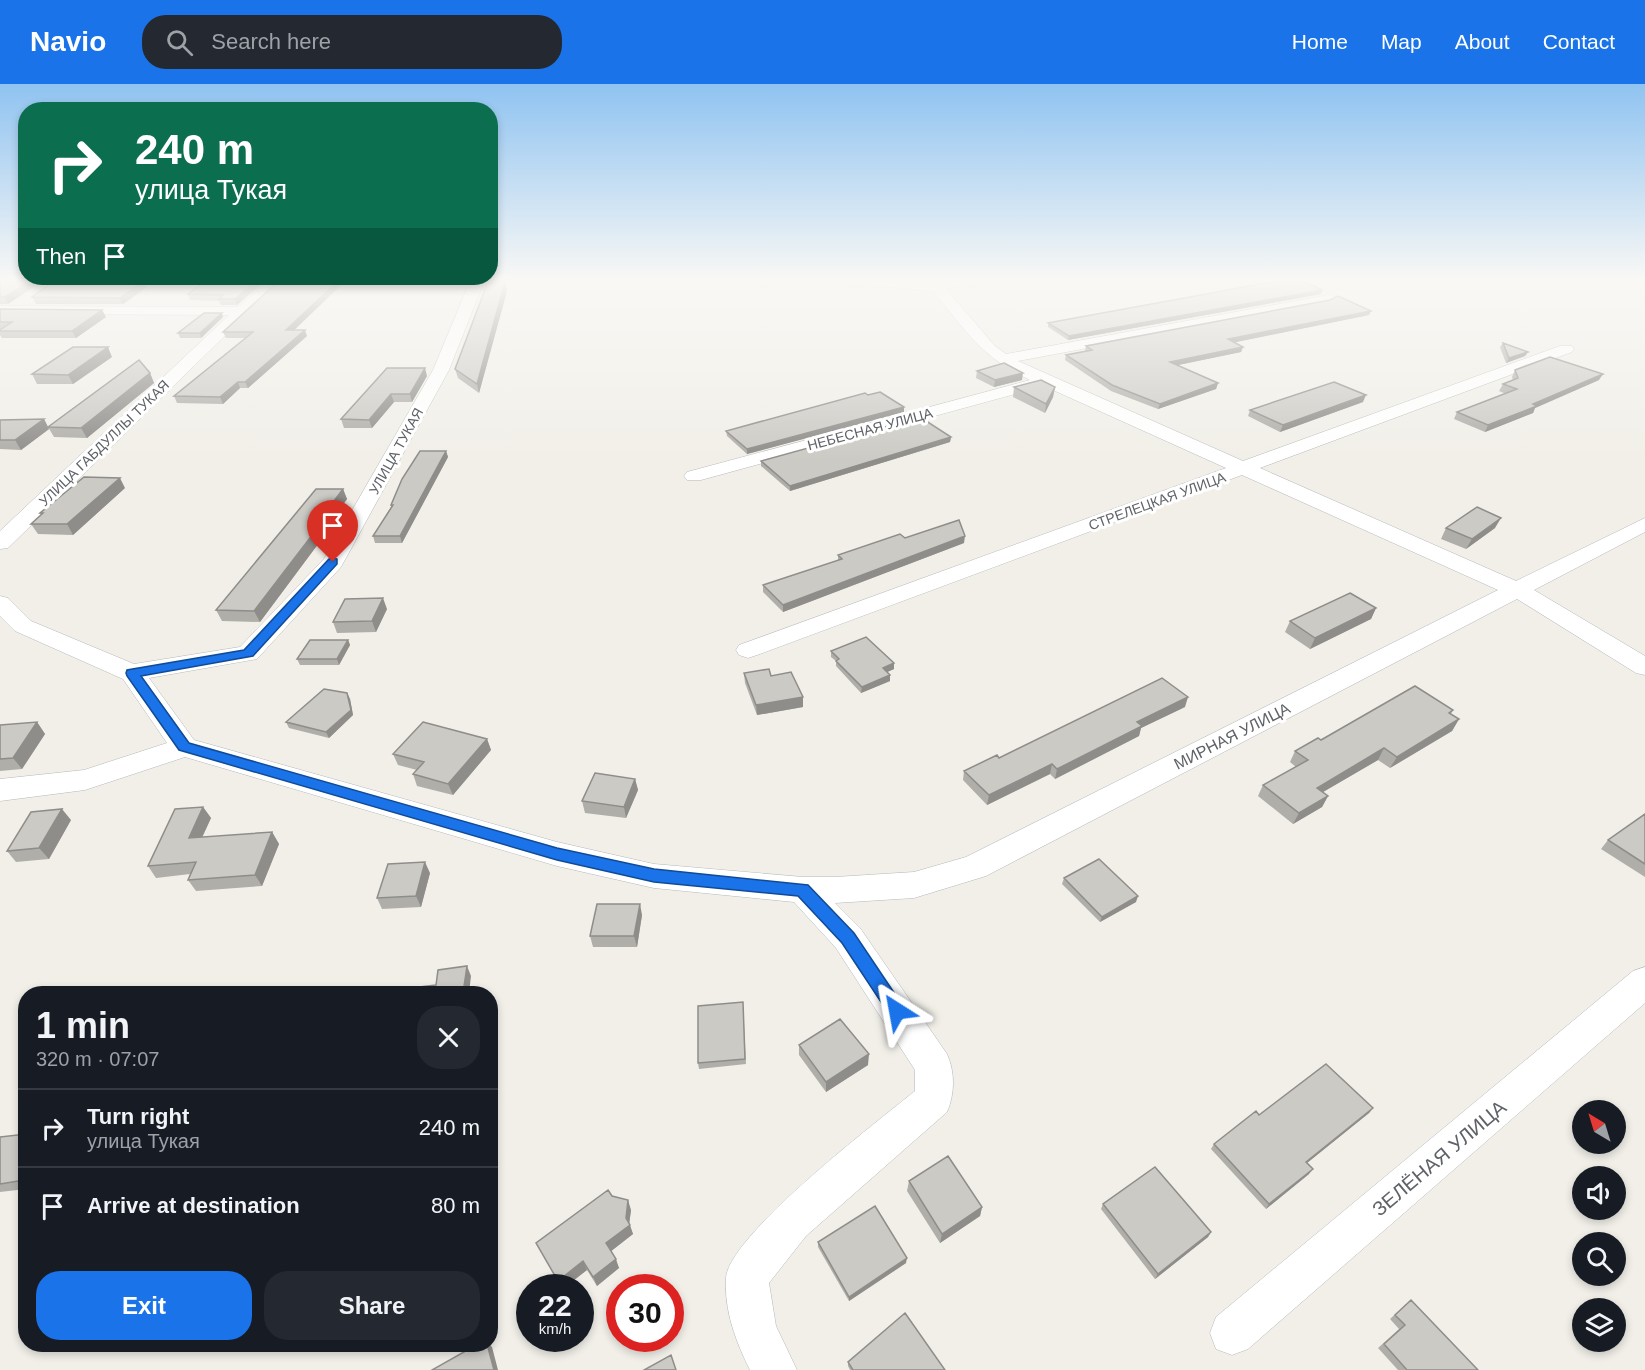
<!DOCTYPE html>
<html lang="en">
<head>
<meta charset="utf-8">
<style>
  body { margin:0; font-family:Arial,sans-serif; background:#242831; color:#f1f3f6; height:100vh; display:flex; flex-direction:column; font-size:22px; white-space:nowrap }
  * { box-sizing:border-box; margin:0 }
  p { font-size:20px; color:#9ea1a6 }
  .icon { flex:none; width:33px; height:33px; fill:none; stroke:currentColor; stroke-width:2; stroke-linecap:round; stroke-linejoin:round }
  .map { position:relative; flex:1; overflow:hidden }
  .details { position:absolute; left:18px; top:902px; width:480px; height:366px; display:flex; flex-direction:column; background:#171b24; border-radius:24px; box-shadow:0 3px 9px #0003 }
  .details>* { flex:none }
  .guide { position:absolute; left:18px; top:18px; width:480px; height:183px; border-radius:24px; box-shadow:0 3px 9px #0003; background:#0b6e4f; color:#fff; overflow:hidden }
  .needle { width:39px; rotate:322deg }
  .tools { position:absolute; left:1572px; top:1016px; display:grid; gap:12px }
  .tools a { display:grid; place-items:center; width:54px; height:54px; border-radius:50%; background:#171b24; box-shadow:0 3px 9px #0003; font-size:30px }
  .speed { position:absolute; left:516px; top:1190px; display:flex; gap:12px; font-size:30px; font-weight:700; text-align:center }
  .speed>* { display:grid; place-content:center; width:78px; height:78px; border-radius:50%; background:#171b24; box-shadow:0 3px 9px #0003; line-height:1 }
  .speed small { font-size:15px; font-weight:400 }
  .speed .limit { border:9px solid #d22; background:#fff; color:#111 }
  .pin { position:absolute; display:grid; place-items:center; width:51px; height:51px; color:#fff; margin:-62px -26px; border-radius:50% 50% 50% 0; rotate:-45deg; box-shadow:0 0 6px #0007 }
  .pin .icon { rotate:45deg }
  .me { position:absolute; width:66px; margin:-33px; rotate:326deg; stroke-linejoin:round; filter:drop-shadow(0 0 4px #0008) }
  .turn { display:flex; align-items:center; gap:21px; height:126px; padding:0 18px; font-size:27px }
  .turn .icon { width:78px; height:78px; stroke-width:2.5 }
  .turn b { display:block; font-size:42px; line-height:51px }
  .then { display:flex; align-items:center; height:57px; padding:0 18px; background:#0003; gap:12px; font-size:22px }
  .round { display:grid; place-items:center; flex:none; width:63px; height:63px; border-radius:24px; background:#242831 }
  .headline { display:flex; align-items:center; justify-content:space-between; height:102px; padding:0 18px }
  h1 { font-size:36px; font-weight:800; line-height:45px }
  .button { display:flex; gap:12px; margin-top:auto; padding:12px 18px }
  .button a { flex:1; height:69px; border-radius:24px; background:#1a73e8; color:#fff; font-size:24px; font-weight:800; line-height:69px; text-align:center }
  .button a+a { background:#242831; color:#f1f3f6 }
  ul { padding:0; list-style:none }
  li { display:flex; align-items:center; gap:18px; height:78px; padding:0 18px; border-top:2px solid #363941 }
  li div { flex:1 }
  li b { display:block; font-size:22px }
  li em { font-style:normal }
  header { display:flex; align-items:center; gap:36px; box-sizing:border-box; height:84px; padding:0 30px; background:#1a73e8; color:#fff }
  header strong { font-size:28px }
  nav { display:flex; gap:33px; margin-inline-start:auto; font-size:21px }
  .search { width:420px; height:54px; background:#242831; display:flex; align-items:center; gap:15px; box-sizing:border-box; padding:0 21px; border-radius:24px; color:#9ea1a6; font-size:22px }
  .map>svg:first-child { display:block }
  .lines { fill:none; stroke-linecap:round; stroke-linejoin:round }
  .minor-casing { stroke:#b5b8bc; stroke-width:1 }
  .minor { fill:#fff; fill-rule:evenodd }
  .wall { fill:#afaea9 }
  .shaded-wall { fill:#8f8d8a }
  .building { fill:#cccac5; stroke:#8f8d8a; stroke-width:1.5 }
  .route { fill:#1a73e8; stroke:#114b97; stroke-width:1.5 }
  .labels { text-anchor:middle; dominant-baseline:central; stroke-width:6; stroke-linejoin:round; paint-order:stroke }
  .far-street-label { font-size:14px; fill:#5f6368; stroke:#fff }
  .street-label { font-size:16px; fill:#5f6368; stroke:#fff }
  .near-street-label { font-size:20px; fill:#5f6368; stroke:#fff }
</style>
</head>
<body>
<header>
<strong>Navio</strong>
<div class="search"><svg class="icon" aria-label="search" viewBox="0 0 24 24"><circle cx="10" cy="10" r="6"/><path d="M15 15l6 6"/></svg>Search here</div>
<nav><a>Home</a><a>Map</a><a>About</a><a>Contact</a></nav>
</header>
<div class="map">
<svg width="1645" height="1286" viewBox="0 0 1645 1286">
  <rect width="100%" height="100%" fill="#f1efe8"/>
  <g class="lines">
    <defs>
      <path id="minor" d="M271 195H287L247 230 8 464 0 465V447L229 231 0 230V222L238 223Z
        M471 195H485L449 286 341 483 257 575 149 594 194 656 557 758 654 780 803 793H835L914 788 966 773 1498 506 1242 391 757 571 748 574 739 571 736 566 739 561 1226 384 1044 302 701 396H687L684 392 687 388 1030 296C982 274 965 246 933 207L846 199 839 195H899L937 199 952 195H981L979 198 946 205 995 262 1006 270 1328 211 1333 212 1335 215 1333 218 1328 219 1018 277 1243 377 1560 262H1572L1574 265 1572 268 1260 384 1516 497 1645 434V448L1534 506 1645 572V591L1636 589 1517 515 986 792 914 814 835 819 860 844 947 970C955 988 955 1009 947 1028L806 1152 769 1199 776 1242 797 1286H750C736 1258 724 1227 726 1194 728 1152 878 1037 915 1007V986L836 864 794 818 654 804 557 782 185 673 85 706 0 717V695L84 686 167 659 123 595 15 547 0 532V512L8 514 31 537 134 580 240 563 324 475 433 286Z
        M1645 883V919L1248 1265 1232 1271 1216 1265 1210 1249 1216 1233 1633 887Z"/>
    </defs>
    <use href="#minor" class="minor-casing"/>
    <use href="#minor" class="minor"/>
  </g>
  <path class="wall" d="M0 195 8 220H0Z
    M267 195 237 221H221L219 217 190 216 188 210Z
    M281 195H367L361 201H341L294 246 307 252 248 304H240L223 320 177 319 174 312 246 254H226L223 248Z
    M147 203 123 220H36L32 213Z
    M507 207 479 309 458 294 455 285Z
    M1321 210 1068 256 1048 243V239Z
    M0 225 102 226 106 233 76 254H2L0 251V246L1 245H0Z
    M1369 231 1234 258 1243 263 1241 268 1177 281 1218 299 1216 305 1158 325 1111 307 1065 276 1066 271 1085 267 1086 262Z
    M223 233 201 254H180L178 249Z
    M1503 259 1528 268 1525 272 1506 279 1500 263Z
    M112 273 73 300H37L32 290Z
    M1515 286 1599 296 1535 324 1533 329 1485 348 1454 335 1457 328 1506 310 1499 307 1503 300 1513 296 1512 293Z
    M977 287 1022 296 994 303 976 294Z
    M150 289 154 299 87 354 54 353 48 343Z
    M427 292 412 318H394L372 344H344L341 335Z
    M1014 303H1055L1053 313 1045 329 1013 313Z
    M868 311 904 328 747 370 727 352 726 347Z
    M1363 318 1280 348 1248 332 1250 326Z
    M44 335 49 345 21 366 0 365V336Z
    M951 353 950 358 790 407 761 382V377Z
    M446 367 448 373 402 459H375L373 452 391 423V421Z
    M125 404 73 451 38 450 31 440 41 431 40 429Z
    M343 405 347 415 329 440 330 444 260 538 222 537 216 526Z
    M1446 444H1495L1466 465 1441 455Z
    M964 459 783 528 763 508V501L838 477V471Z
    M1376 524 1371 535 1310 565 1285 548 1290 537Z
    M387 525 376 548 337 549 333 538Z
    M348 556 350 561 339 581H300L297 575Z
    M831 567 894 585 887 588 890 591V597L861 609 836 582V577L831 573Z
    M744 589 803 623 757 631 745 599Z
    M347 609 350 615 353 631 329 654 289 644 286 638Z
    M1185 623 1141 644 1139 652 1055 695 1050 690 987 721 963 696 964 687 999 674Z
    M1453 626 1451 630 1459 635 1452 647 1390 684 1378 676 1323 708 1328 712 1322 723 1293 740 1258 712 1263 701 1296 683 1290 678 1295 667 1321 656Z
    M37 638 45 650 22 685 0 687V641Z
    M487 655 491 666 453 711 417 702 413 690 417 686 398 681 393 670Z
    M635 695 638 706 626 734 585 729 582 717Z
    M203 723 211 734 202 754 272 748 279 760 262 802 196 807 188 796 190 790 156 794 148 782Z
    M1645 730V793L1601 765 1608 756Z
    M71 736 49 775 16 778 7 767Z
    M430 789 421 823 382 825 377 814Z
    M1064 794 1136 818 1100 838 1062 800Z
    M642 831 637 863H593L590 852Z
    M743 918 746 980 699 985 698 979Z
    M799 961 868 981 826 1008 799 971Z
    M1373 1024 1369 1029 1307 1079 1309 1090 1266 1125 1211 1065 1214 1060 1259 1031Z
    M26 1050V1105L0 1108V1053Z
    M909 1097 982 1123 980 1132 940 1159 907 1107Z
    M612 1112 631 1126 629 1140 633 1150 611 1167 619 1184 597 1202 587 1186 565 1203H561L536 1159Z
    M1103 1120 1211 1148 1208 1153 1155 1195 1101 1125Z
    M818 1158 906 1179 849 1217 818 1163Z
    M1406 1220 1478 1286H1398L1378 1264 1399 1245 1390 1235Z
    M848 1278 945 1286H850L848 1282Z"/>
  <path class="shaded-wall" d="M32 195H46L8 220 5 213Z
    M258 195H267L237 221 235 215Z
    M359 195H367L361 201Z
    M144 196 147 203 123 220 120 214Z
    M339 196 341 201 288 252 286 246Z
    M505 198 507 207 479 309 477 300Z
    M1322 206 1321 210 1068 256 1069 252Z
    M102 226 106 233 76 254 72 247Z
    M1371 227 1369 231 1227 260 1228 255Z
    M222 229 223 233 201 254 200 249Z
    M305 246 307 252 248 304 245 298Z
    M108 263 112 273 73 300 68 291Z
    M1243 263 1241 268 1169 283 1170 278Z
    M1528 268 1525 272 1506 279 1509 274Z
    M425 284 427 292 412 318 410 310Z
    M150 289 154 299 87 354 81 344Z
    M1023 289 1022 296 994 303 995 296Z
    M1603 290 1599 296 1535 324 1533 329 1485 348 1488 341 1533 320Z
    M238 298 240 304 223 320 220 313Z
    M1218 299 1216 305 1158 325 1160 320Z
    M1055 303 1053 313 1045 329 1046 320Z
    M391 310 394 318 372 344 369 336Z
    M1366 311 1363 318 1280 348 1283 341Z
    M904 323V328L747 370V365Z
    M44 335 49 345 21 366 15 356Z
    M951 353 950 358 790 407V402Z
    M446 367 448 373 402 459 400 452Z
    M120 394 125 404 73 451 67 440Z
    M343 405 347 415 329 440 330 444 260 538 254 527 322 433Z
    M1501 434 1495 444 1466 465 1472 455Z
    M965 452 964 459 783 528V521Z
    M383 514 387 525 376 548 372 537Z
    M1376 524 1371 535 1310 565 1315 554Z
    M348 556 350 561 339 581 337 575Z
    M894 579V585L883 590V584Z
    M890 591V597L861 609 862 603Z
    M347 609 350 615 353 631 329 654 326 648Z
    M803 613V623L757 631 756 621Z
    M1188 613 1185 623 1141 644 1139 652 1055 695 1057 685 1137 638Z
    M1459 635 1452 647 1390 684 1397 673Z
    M37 638 45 650 22 685 13 674Z
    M487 655 491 666 453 711 448 700Z
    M1384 664 1378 676 1311 715 1317 704Z
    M1052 680 1050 690 987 721 989 711Z
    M635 695 638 706 626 734 624 723Z
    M1328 712 1322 723 1293 740 1299 729Z
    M203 723 211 734 196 766 189 754Z
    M62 725 71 736 49 775 39 764Z
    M272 748 279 760 262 802 255 791Z
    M425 778 430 789 421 823 416 812Z
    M1138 812 1136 818 1100 838 1102 833Z
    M640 820 642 831 637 863 634 852Z
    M467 882 471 892 469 909H463Z
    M869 970 868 981 826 1008V998Z
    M1373 1024 1369 1029 1302 1083 1306 1078Z
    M1313 1085 1309 1090 1266 1125 1269 1120Z
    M628 1116 631 1126 629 1141H630L633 1150 610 1168 606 1159 626 1134Z
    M982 1123 980 1132 940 1159 942 1150Z
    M1211 1148 1208 1153 1155 1195 1158 1190Z
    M907 1174 906 1179 849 1217V1213Z
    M616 1175 619 1184 597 1202 593 1193Z
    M583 1177 587 1186 565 1203H561L558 1197Z
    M487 1260H489L492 1263 498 1286H494Z"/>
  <path class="building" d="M0 195H32L5 213H0Z
    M57 195H119L144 196 120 214 32 213Z
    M208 195H258L235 215H219L223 211 188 210Z
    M281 195H359L339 196 286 246H305L245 298H238L220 313 174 312 253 248H223Z
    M489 195H496L505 198 477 300 455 285Z
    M1288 195H1299L1322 206 1069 252 1048 239Z
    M1338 212 1371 227 1228 255 1243 263 1170 278 1218 299 1160 320 1112 301 1066 271 1092 266 1086 262 1330 216Z
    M0 225 102 226 72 247H0V246L12 238H0Z
    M204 229H222L200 249H178Z
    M1503 259 1528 268 1509 274Z
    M73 263H108L68 291 32 290Z
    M1550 273 1603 290 1533 320 1537 322 1488 341 1457 328 1517 305 1503 300 1518 294 1515 286Z
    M139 276 150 289 81 344 48 343Z
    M1004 279 1023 289 995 296 977 287Z
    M387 284H425L410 310H391L369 336 341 335Z
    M1041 296 1055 303 1046 320 1014 303Z
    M1334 298 1366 311 1283 341 1250 326Z
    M880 308 904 323 747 365 726 347 865 309 868 311Z
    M920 333 951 353 790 402 761 377Z
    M44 335 15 356H0V336Z
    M420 367H446L400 452H373L393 421H391L402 395Z
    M84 393 120 394 67 440H31L43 429H40Z
    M316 405H343L322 433H326L254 527 216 526Z
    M1477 423 1501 434 1472 455 1446 444Z
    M959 436 965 452 783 521 763 501 842 475 838 471 900 450 905 454Z
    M1350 509 1376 524 1315 554 1290 537Z
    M383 514 372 537 333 538 345 515Z
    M866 553 894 579 883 584 890 591 862 603 836 577 839 575 831 567Z
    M310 556H348L337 575H297Z
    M769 585 771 592 791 588 803 613 756 621 744 589Z
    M1162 594 1188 613 1137 638 1142 642 1057 685 1052 680 989 711 964 687 997 671 999 674Z
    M1415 602 1453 626 1449 629 1459 635 1397 673 1384 664 1317 704 1328 712 1299 729 1263 701 1308 676 1295 667 1318 654 1321 656Z
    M324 605 347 609 351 626 326 648 286 638Z
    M37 638 13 674 0 675V641Z
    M423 638 487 655 448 700 413 690 424 678 393 670Z
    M595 689 635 695 624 723 582 717Z
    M203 723 189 754 272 748 255 791 188 796 196 778 148 782 175 725Z
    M62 725 39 764 7 767 31 728Z
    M1645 730V780L1608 756Z
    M1099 775 1138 812 1102 833 1064 794Z
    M425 778 416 812 377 814 388 780Z
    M597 820H640L634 852H590Z
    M467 882 463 909H368L436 901 438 886Z
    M743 918 745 975 698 979V922Z
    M840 935 869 970 826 998 799 961Z
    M1326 980 1373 1024 1306 1078 1313 1085 1269 1120 1214 1060 1256 1027 1259 1031Z
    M26 1050V1102L18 1097 0 1100V1053Z
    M948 1072 982 1123 942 1150 909 1097Z
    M1155 1083 1211 1148 1158 1190 1103 1120Z
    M608 1106 612 1112 628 1116 626 1134 630 1141 606 1159 616 1175 593 1193 583 1177 558 1197 536 1159Z
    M875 1122 907 1174 849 1213 818 1158Z
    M1411 1216 1478 1286H1407L1384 1260 1405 1241 1395 1231Z
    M905 1229 945 1286H853L848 1278Z
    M478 1260H487L494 1286H432Z
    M671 1271 676 1286H644Z"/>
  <linearGradient id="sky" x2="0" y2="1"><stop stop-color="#8fc3f1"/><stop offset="0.52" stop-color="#f9f8f5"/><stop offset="1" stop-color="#f9f8f5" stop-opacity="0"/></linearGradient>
  <rect width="1645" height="376" fill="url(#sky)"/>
  <path class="route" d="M333 474 337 475V480L253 572 141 592 189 659 557 764 654 785 808 801 854 849 903 922 906 927 903 933 897 935 891 933 842 859 798 812 654 798 557 776 179 666 127 592 126 589 127 586 244 566 329 475Z"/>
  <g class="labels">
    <g class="far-street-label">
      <text transform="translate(870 345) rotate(-15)">НЕБЕСНАЯ УЛИЦА</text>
      <text transform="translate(104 359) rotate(-44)">УЛИЦА ГАБДУЛЛЫ ТУКАЯ</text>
      <text transform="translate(396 367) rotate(-61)">УЛИЦА ТУКАЯ</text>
      <text transform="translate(1157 417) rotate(-20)">СТРЕЛЕЦКАЯ УЛИЦА</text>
    </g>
    <g class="street-label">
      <text transform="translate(1232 652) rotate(-27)">МИРНАЯ УЛИЦА</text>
    </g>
    <g class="near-street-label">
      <text transform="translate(1439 1074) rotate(-40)">ЗЕЛЁНАЯ УЛИЦА</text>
    </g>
  </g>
</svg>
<div class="tools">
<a><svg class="needle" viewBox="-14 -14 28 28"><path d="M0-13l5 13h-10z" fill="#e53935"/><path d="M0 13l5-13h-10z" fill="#9ea1a6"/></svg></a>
<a><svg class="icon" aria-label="sound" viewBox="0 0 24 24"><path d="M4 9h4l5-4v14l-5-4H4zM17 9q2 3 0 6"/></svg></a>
<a><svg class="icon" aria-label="search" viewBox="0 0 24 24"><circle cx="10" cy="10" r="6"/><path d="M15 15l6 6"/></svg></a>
<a><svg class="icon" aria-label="layers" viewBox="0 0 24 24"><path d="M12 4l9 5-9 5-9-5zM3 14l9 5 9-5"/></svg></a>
</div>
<div class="speed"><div>22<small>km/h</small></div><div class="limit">30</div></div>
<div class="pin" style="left:333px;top:478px;background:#d93025"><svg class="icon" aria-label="arrive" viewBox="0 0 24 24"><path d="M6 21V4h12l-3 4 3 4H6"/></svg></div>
<svg class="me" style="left:897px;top:927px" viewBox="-20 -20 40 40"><path d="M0-17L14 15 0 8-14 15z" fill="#1a73e8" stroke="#fff" stroke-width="4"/></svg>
<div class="guide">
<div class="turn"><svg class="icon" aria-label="right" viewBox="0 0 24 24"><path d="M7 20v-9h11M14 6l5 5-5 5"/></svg><div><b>240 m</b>улица Тукая</div></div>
<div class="then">Then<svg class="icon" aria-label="arrive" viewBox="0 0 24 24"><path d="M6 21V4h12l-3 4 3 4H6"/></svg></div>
</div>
<section class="details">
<div class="headline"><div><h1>1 min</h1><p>320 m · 07:07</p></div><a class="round"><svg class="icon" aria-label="close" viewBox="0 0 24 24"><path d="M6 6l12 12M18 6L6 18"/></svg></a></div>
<ul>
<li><svg class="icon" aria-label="right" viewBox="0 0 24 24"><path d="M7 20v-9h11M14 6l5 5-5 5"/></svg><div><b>Turn right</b><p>улица Тукая</p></div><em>240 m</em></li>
<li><svg class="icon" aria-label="arrive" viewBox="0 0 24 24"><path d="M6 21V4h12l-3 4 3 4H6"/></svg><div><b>Arrive at destination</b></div><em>80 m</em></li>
</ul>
<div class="button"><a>Exit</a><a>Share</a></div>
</section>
</div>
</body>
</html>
